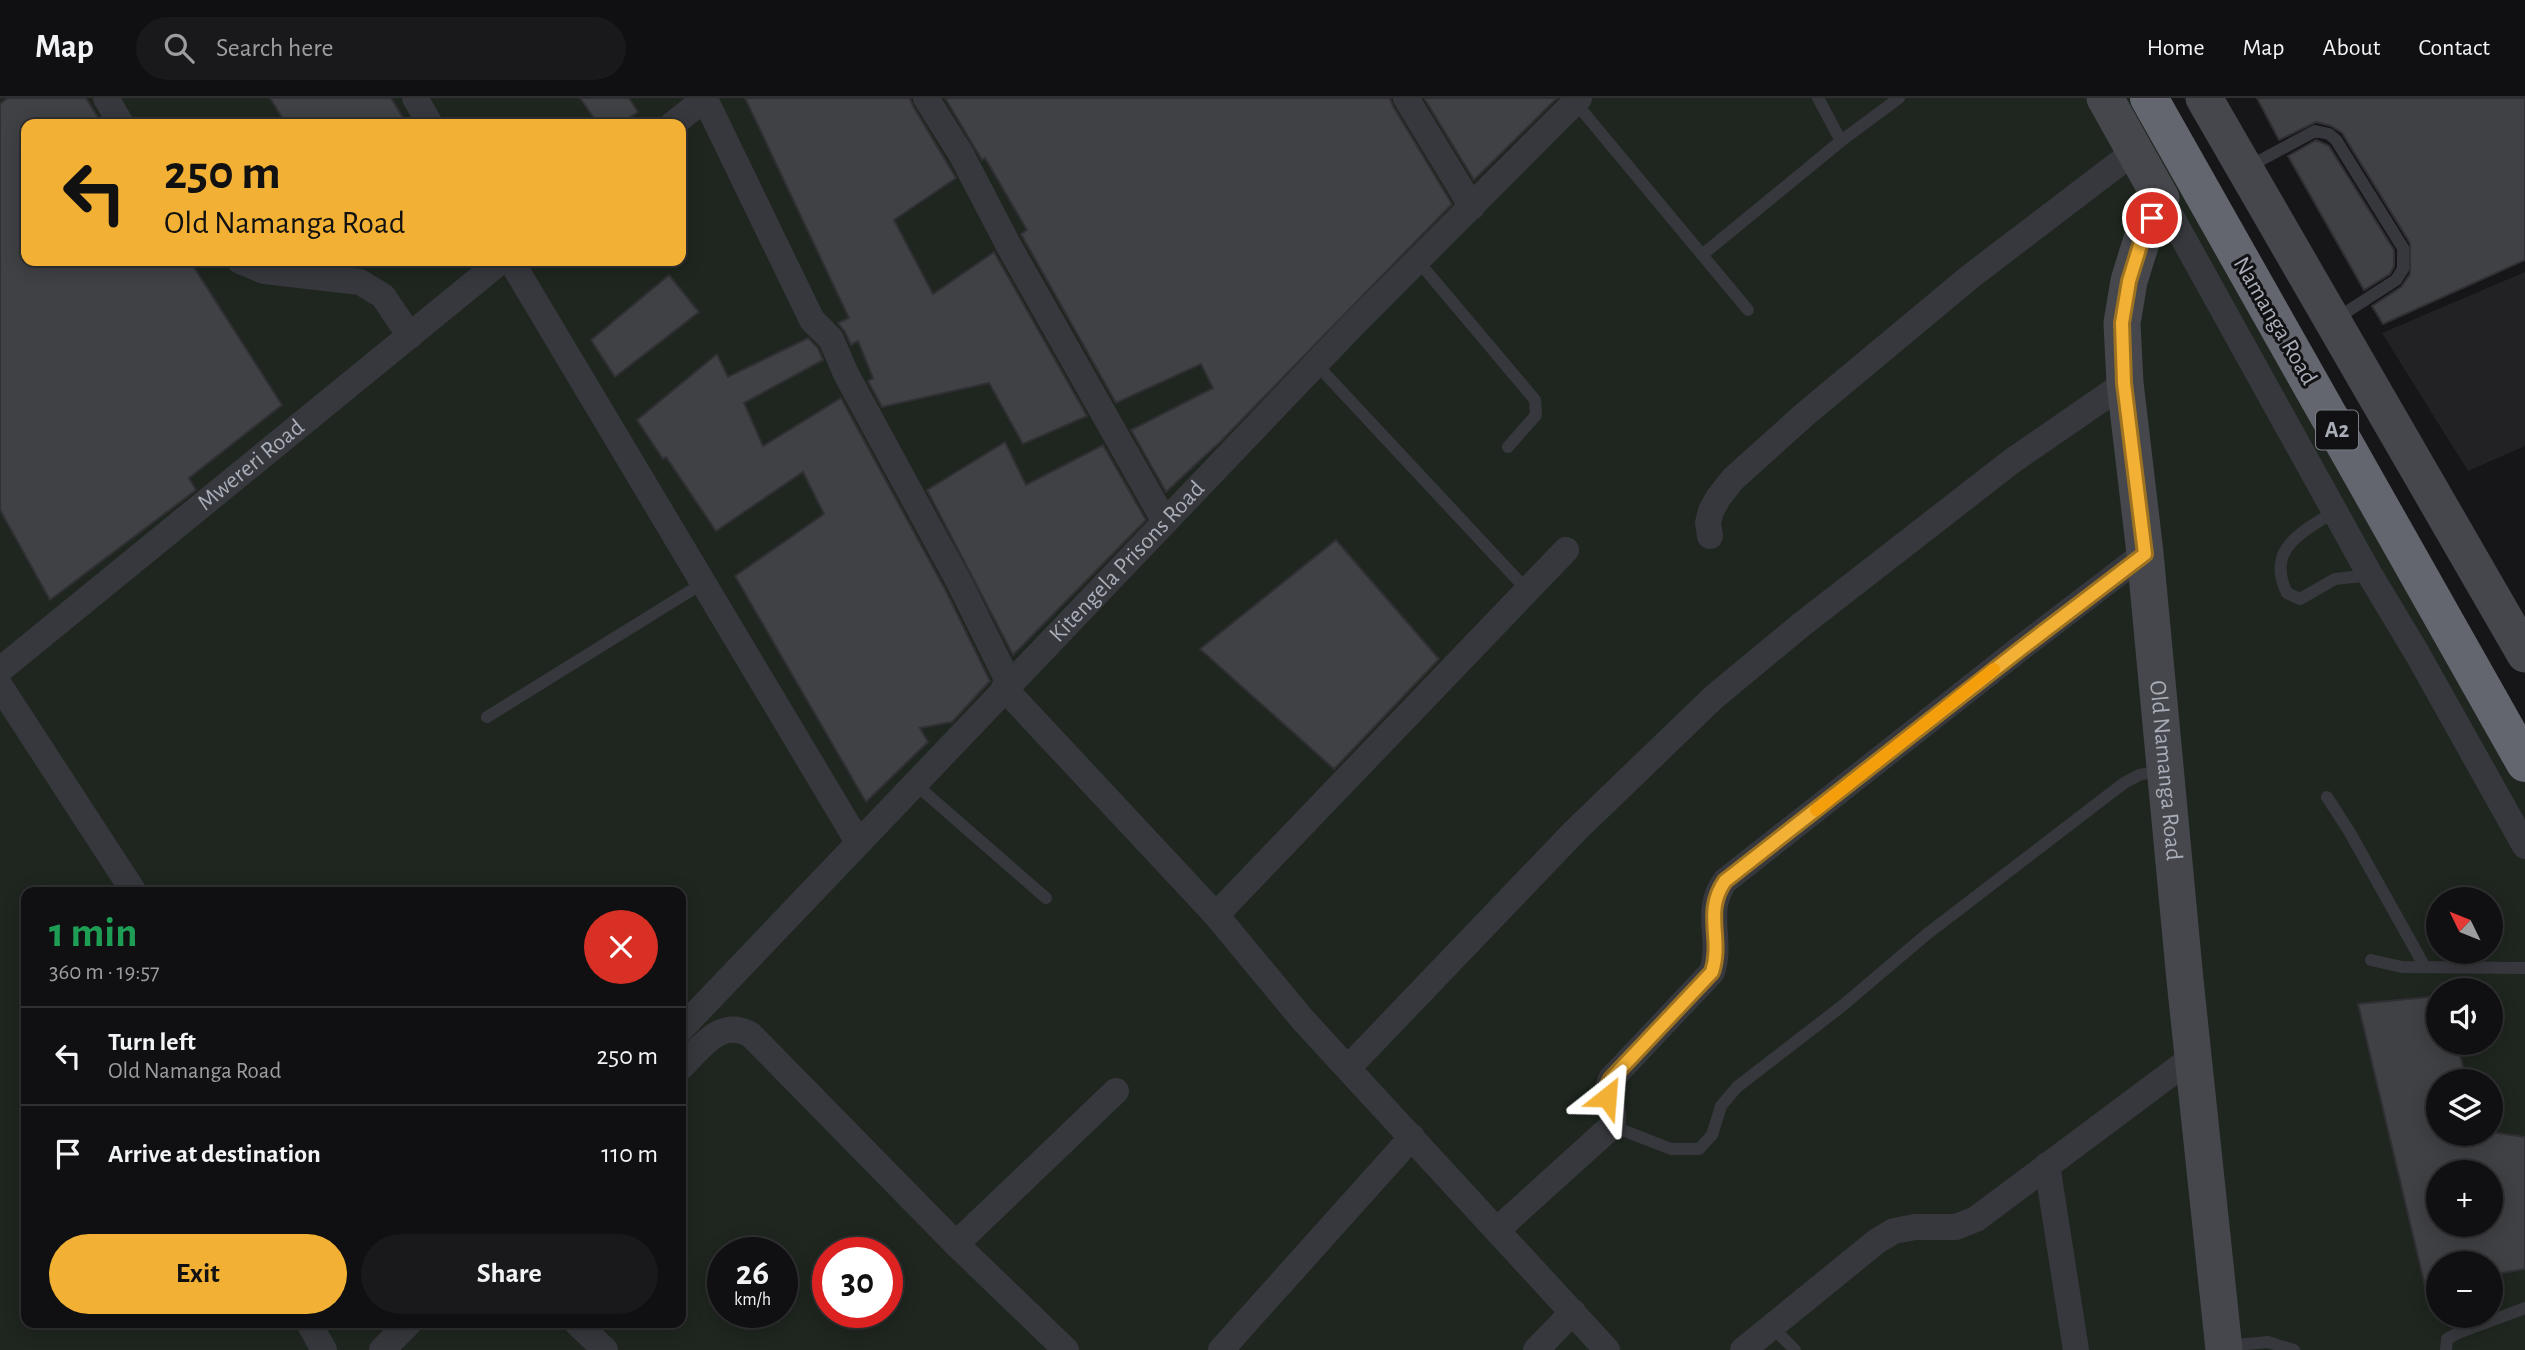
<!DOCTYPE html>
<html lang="en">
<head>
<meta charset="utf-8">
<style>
  body { margin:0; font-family:"Alegreya Sans",sans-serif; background:#19191b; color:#f1f3f6; height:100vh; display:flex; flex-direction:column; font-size:26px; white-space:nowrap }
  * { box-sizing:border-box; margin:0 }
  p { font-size:23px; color:#9c9d9f }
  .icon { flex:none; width:38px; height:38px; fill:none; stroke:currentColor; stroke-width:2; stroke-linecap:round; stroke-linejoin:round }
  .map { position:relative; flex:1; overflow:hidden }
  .side { position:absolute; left:21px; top:789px; width:665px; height:441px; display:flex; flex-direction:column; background:#101012; border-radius:14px; box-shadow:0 4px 18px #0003,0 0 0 2px #303032 }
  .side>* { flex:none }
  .guide { position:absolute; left:21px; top:21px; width:665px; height:147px; border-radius:14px; box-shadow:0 4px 18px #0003,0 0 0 2px #303032; background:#f2b134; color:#111; overflow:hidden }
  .needle { width:46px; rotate:313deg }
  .tools { position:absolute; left:2426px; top:789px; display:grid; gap:14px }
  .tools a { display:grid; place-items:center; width:77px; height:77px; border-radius:50%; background:#101012; box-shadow:0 4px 18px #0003,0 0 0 2px #303032; font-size:35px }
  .speed { position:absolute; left:707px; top:1139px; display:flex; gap:14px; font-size:35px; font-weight:700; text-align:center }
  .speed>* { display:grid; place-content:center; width:91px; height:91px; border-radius:50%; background:#101012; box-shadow:0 4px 18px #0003,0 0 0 2px #303032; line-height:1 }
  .speed small { font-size:18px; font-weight:400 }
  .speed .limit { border:10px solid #d22; background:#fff; color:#111 }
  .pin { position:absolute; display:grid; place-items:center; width:60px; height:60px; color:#fff; margin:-30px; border:4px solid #fff; border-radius:50%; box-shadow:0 2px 7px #0007 }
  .me { position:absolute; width:77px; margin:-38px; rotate:28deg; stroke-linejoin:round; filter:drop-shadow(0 0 5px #0008) }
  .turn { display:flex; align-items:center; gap:24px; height:147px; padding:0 28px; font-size:32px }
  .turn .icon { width:91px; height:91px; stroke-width:2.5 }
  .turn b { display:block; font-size:49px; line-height:60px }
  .round { display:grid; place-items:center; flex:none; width:74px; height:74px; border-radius:37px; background:#19191b }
  .overview { display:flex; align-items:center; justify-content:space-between; height:119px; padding:0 28px }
  h1 { font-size:42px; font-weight:700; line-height:52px; color:#1e9e55 }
  .primary-button { display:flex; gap:14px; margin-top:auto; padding:14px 28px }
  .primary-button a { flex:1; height:80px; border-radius:42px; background:#f2b134; color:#111; font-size:28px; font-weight:700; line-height:80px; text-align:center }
  .primary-button a+a { background:#19191b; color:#f1f3f6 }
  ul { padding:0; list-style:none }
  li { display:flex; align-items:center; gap:21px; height:98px; padding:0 28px; border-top:2px solid #303032 }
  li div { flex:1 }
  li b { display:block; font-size:26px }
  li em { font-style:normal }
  header { display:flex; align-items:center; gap:42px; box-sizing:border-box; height:98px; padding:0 35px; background:#101012; border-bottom:2px solid #303032 }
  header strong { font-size:33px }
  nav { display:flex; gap:38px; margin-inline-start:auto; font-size:24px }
  .search { width:490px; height:63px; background:#19191b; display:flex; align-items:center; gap:18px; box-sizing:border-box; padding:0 24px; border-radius:38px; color:#9c9d9f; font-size:26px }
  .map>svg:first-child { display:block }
  .built { fill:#222225 }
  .green { fill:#1e261f; fill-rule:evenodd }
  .building { fill:#404145; stroke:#303034; stroke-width:2; fill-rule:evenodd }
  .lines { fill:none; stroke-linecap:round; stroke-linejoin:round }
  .lane { stroke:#37383d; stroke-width:12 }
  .street { stroke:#37383d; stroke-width:26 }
  .secondary { stroke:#45474d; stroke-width:37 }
  .highway { stroke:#63666e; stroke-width:38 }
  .route-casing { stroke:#9d7322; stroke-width:18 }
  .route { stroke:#f2b134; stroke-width:12 }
  .slow { stroke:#f59e0b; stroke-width:12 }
  .labels { text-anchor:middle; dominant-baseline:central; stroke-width:6; stroke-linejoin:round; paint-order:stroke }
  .shield { fill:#111113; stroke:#7b7e86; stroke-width:2 }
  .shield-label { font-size:23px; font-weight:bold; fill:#a8adb8 }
  .street-label { font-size:24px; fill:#a8adb8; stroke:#111113 }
</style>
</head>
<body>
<header>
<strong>Map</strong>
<div class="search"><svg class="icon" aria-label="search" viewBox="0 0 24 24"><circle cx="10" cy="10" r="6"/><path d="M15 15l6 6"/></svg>Search here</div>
<nav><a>Home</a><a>Map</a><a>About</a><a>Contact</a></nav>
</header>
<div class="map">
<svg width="2525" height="1252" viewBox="0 0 2525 1252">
  <rect width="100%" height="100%" fill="#161618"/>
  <path class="built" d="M2525 174V348L2468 373 2382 235Z"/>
  <path class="green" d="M0 0H2147L2525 665V1252H0ZM26 26H681V163H26ZM26 794H681V1225H26ZM2438 802H2490V854H2438ZM2438 892H2490V945H2438ZM2438 984H2490V1036H2438ZM2438 1074H2490V1127H2438ZM723 1155H782V1214H723ZM828 1155H887V1214H828ZM2438 1166H2490V1218H2438Z"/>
  <path class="building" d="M7 0H86L102 26H26V163H190L282 307 189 380 196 392 50 502 0 412V6Z
    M270 0H391L407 26H286Z
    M580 0H629L638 14 620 26H598Z
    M745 0H910L913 8 956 80 894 122 933 196 994 154 1087 318 1023 346 989 285 882 309 868 283 873 280 858 243 851 247 845 234 838 225 849 220Z
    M945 0H1390L1393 8 1452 106 1222 342 1166 394 1131 332 1213 290 1201 266 1116 305 1021 136 1027 132 985 60 982 62Z
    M1424 0H1557L1474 82Z
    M2257 0H2525V162L2383 226 2372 208 2401 189 2410 176V145L2342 35 2331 28 2316 24 2279 42Z
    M2316 42 2329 48 2394 152V168L2390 176 2364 192 2288 58Z
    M669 177 699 214 615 279 591 242Z
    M808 240 818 250 823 262 744 305 763 348 841 300 946 493 990 583 952 624 920 630 928 644 866 704 735 478 824 416 803 374 716 433 666 359 663 361 637 322 717 256 728 279Z
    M1005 344 1026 387 1103 347 1146 422 1013 557 927 392Z
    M1336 442 1439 561 1334 671 1200 551Z
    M2438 898V945H2457L2467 984H2438V1036L2490 1034 2525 1039V1171L2490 1177V1166H2438V1212L2431 1213 2358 906ZM2438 1074H2490V1127H2438Z"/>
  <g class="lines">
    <path class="lane" d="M1818 0 1841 43
      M1575 4 1748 212
      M2248 69 2315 33 2329 36 2336 42 2403 150V171L2396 182 2334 222
      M1702 157 1841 43 1899 0
      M1418 163 1535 302 1536 317 1508 349
      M1317 267 1527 492
      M2335 413C2303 434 2265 450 2287 495L2300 501 2335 481 2370 477
      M487 619 703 485
      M914 685 1046 800
      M2327 699 2349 733 2425 869
      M2371 862 2402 869 2525 870
      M1612 1028 1671 1051H1699L1712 1037 1721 1008 1737 989 1842 908 1927 836 2124 685 2139 677 2163 672
      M1771 1228 1795 1252
      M2227 1248 2268 1244 2294 1252
      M2446 1252 2447 1241 2458 1235 2525 1210"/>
    <g class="street">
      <path d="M106 0 121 26"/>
      <path d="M415 0 430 26"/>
      <path d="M926 0 961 56 1010 150 1165 424"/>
      <path d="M1406 0 1472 109"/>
      <path d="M705 1 812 222 831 241 846 276 960 486 1009 585"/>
      <path d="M673 26 706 0"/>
      <path d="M2161 100 2370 477 2418 557 2525 748"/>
      <path d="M240 163 264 173 360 184 383 198 410 238"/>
      <path d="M511 163 858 744"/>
      <path d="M1710 438 1708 425 1711 413 1718 400 1733 381 1804 317 1971 178 2135 53"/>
      <path id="s1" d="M0 572 501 163"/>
      <path d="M0 588 134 794"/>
      <path d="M1004 590 1216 817 1303 922 1607 1252"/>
      <path d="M1216 817 1566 452"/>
      <path id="s2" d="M681 931 1353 227 1579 0"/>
      <path d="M681 969C701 950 721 919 751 937L956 1146 1066 1252"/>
      <path d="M1348 970 1575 733 1714 599 1801 527 2012 363 2125 285"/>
      <path d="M2047 1067 2076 1252"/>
      <path d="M1497 1132 1612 1028C1618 1011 1602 999 1611 981L1712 874C1723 841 1703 814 1725 783L2022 549 2145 455"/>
      <path d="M956 1146 1116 993"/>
      <path d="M309 1225 324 1252"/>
      <path d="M577 1225 605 1252"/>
      <path d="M382 1252 409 1225"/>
      <path d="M1221 1252 1412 1039"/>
      <path d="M1536 1252 1573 1214"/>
      <path d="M1743 1252 1877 1143 1894 1133 1915 1129H1956L1976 1121 2193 959"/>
    </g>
    <g class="secondary">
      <path id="s3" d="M2105 0 2161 100 2142 141 2129 183 2122 225 2125 285 2145 455 2185 882 2224 1252"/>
      <path d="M2204 0 2525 556"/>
    </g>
    <path class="highway" d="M2149 0 2525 665"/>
  </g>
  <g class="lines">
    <defs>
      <path id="route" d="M1607 999V989L1611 981 1712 874C1723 841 1703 814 1725 783L2022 550 2145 456 2124 285 2122 225 2129 183 2142 141 2152 120"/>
    </defs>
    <use href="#route" class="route-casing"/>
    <use href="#route" class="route"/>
    <path class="slow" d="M1816 712 1994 571"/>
  </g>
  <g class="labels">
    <rect class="shield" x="2316" y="312.5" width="42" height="39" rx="5"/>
    <g class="shield-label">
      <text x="2337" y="332">A2</text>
    </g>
    <g class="street-label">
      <text transform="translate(2275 223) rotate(60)">Namanga Road</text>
      <text stroke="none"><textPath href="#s1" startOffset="324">Mwereri Road</textPath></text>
      <text stroke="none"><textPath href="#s2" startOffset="646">Kitengela Prisons Road</textPath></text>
      <text stroke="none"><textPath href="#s3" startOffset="696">Old Namanga Road</textPath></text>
    </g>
  </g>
</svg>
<div class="tools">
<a><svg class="needle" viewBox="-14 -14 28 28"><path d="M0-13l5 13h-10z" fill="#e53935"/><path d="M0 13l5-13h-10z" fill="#9c9d9f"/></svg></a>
<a><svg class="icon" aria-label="sound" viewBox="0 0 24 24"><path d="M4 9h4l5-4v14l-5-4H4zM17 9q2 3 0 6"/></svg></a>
<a><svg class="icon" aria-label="layers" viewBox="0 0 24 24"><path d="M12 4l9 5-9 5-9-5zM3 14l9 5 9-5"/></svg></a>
<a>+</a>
<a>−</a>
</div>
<div class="speed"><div>26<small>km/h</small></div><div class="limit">30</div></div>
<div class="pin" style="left:2152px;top:120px;background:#d93025"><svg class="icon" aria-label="arrive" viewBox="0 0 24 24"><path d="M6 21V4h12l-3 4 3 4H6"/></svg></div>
<svg class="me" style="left:1607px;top:999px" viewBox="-20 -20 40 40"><path d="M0-17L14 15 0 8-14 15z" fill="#f2b134" stroke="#fff" stroke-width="4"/></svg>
<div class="guide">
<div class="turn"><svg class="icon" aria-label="left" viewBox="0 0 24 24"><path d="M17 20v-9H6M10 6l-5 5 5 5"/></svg><div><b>250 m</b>Old Namanga Road</div></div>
</div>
<section class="side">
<div class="overview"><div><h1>1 min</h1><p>360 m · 19:57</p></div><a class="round" style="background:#d93025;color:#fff"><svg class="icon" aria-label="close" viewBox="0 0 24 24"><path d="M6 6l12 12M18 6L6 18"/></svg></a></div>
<ul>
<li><svg class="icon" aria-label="left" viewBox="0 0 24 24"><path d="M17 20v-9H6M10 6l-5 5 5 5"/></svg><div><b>Turn left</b><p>Old Namanga Road</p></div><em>250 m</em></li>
<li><svg class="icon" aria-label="arrive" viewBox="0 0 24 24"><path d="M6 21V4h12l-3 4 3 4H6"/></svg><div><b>Arrive at destination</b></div><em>110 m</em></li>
</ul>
<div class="primary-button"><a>Exit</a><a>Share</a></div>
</section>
</div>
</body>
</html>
